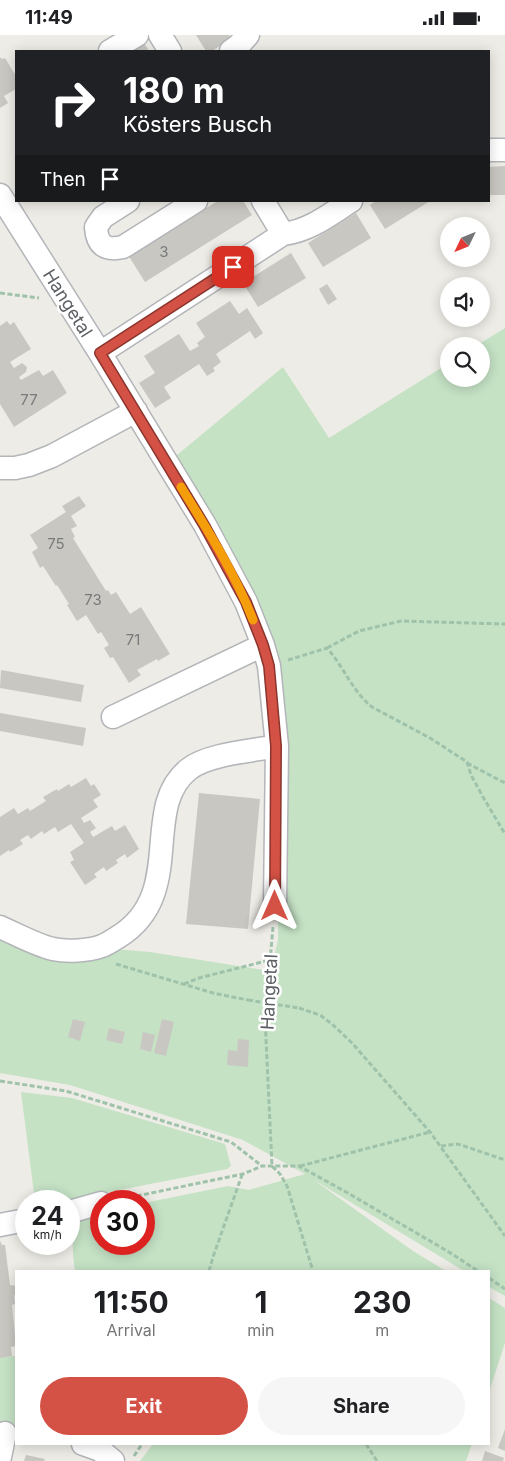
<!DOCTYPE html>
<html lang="en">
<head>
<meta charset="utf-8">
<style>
  body { margin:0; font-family:Inter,sans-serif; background:#f6f6f6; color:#202124; height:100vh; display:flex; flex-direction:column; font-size:19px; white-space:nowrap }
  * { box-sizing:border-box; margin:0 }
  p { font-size:16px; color:#757577 }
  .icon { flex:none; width:28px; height:28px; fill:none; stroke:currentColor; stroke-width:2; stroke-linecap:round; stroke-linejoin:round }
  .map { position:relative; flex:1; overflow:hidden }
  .side { position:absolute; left:15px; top:1235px; width:475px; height:175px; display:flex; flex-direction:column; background:#fff; border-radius:0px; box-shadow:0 2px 12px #0003 }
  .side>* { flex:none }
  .guide { position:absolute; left:15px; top:15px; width:475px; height:152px; border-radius:0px; box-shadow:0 2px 12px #0003; background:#202124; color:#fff; overflow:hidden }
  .needle { width:32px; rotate:227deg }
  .tools { position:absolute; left:440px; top:182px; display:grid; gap:10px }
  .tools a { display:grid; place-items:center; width:50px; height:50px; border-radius:50%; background:#fff; box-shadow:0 2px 12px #0003; font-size:25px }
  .speed { position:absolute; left:15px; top:1155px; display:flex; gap:10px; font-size:25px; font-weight:700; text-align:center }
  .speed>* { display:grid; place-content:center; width:65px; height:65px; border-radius:50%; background:#fff; box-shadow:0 2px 12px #0003; line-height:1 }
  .speed small { font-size:12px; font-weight:400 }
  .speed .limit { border:8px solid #d22; background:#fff; color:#111 }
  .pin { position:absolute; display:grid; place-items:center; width:42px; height:42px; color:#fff; margin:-21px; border-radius:10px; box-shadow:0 2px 8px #0006 }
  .me { position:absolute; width:55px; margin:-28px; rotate:0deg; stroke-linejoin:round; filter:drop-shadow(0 0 4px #0008) }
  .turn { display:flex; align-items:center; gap:18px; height:105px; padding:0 25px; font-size:22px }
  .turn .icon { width:65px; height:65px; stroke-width:2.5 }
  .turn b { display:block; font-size:35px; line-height:42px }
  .then { display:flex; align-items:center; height:48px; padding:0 25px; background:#0003; gap:10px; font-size:19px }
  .eta { display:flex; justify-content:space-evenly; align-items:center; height:85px; text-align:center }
  .eta b { font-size:30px; font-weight:700; line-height:35px }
  .primary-button { display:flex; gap:10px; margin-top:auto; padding:10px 25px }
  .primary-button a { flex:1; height:58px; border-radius:30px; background:#d45145; color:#fff; font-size:20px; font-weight:700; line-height:58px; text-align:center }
  .primary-button a+a { background:#f6f6f6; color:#202124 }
  .status { display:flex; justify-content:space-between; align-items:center; height:35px; padding:0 25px; background:#fff; direction:ltr }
  .status svg { height:14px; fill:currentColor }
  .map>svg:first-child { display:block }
  .green { fill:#c5e2c5 }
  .building { fill:#c9c7c2 }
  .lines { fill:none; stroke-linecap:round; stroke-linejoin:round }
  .minor-casing { stroke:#b3b5b9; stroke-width:25 }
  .path { stroke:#9fc2aa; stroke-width:3; stroke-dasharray:5 2.5; stroke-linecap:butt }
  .minor { stroke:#fff; stroke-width:22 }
  .path-bridge { stroke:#9fc2aa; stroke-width:3; stroke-dasharray:5 2.5; stroke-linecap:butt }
  .route-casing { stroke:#8a352d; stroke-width:12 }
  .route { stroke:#d45145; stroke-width:9 }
  .slow { stroke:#f59e0b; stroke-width:9 }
  .labels { text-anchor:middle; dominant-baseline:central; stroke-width:5; stroke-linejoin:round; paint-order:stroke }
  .number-label { font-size:15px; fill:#787a7c }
  .street-label { font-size:18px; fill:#5d6064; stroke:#fff }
</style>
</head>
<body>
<div class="status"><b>11:49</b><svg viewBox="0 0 49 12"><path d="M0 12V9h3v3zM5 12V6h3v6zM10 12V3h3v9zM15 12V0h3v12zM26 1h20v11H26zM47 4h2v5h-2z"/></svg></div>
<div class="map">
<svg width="505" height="1426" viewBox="0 0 505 1426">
  <rect width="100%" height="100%" fill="#eeece6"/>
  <path class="green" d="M505 293V1261L489 1252V1236H464L314 1145 413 1216 446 1236H75C72 1214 70 1198 84 1179L101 1176V1209H144V1168L228 1151 249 1155 305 1139 243 1105 70 1050 0 1038V893L102 913 150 917 270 936 266 957 278 905 279 713 274 632 171 425 283 332 329 403 449 328V344H481V311H476Z
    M21 1057 72 1063 225 1109 231 1131 227 1134 63 1166H35Z
    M489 1263 505 1273V1308L489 1357Z
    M16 1321V1391L0 1389V1322Z
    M153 1409H472L466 1426H140Z"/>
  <path class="building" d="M196 0H229L231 4 212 16H206Z
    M143 6 149 16H127Z
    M0 22 2 24 5 23 16 41V54L4 61 8 68 0 73Z
    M505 131V160H489V132Z
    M218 166H243L252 180 145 247 128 220 143 211 144 212 170 196 169 195Z
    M376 166H430L385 194 370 170Z
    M356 178 371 203 323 232 308 208Z
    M291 218 306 243 258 272 243 248Z
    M327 249 337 264 328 270 319 254Z
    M230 266 239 279 247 273 263 298 255 304 250 296 216 319 221 327 213 333 215 336 207 341 199 329 164 352 171 363 155 373 139 348 155 338 144 321 179 299 190 316 199 311 197 308 205 302 196 288Z
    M7 286 10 290 14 287 31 314 10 327 14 333 22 328 27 332 26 337 19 342 21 345 39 335 43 341 53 335 67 358 14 392 0 369V291Z
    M79 461 86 471 71 481 77 491 71 494 75 502 73 503 106 556 108 555 111 560 116 557 130 579 141 572 170 619 158 626 157 624 137 635 141 640 129 648 113 622 110 623 104 613 109 610 101 597 98 599 86 580 77 586 67 570 69 569 57 550 56 551 43 531 40 533 32 517 38 513 30 500 66 477 62 471Z
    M1 635 84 650 81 667 0 653Z
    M0 678 86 693 83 711 0 696Z
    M86 743 91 751 94 749 101 760 93 765 98 772 81 783 84 788 90 785 96 793 90 797 93 802 112 791 115 796 125 790 139 814 127 823 125 819 116 825 118 828 106 836 104 832 94 839 97 842 85 850 70 827 74 825 70 817 84 808 71 789 58 797 55 792 44 799 42 796 31 804 28 800 20 805 23 809 10 817 9 815 0 821V782L14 773 18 779 28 773 30 776 46 766 43 762 57 754 58 756 69 749 71 752Z
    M199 758 260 764 248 894 186 889Z
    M73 984 85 987 80 1006 68 1002Z
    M162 984 174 987 166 1021 154 1018Z
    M109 993 125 997 122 1009 106 1005Z
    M143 997 155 1000 151 1017 140 1014Z
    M238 1004 249 1005 248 1032 227 1030 228 1015 237 1016Z
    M0 1206 2 1210H5L10 1250 16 1251V1260H14L15 1269 12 1270 16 1311 11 1312 12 1321 0 1323Z
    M505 1394V1416L498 1413Z
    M485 1416 504 1423 503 1426H482Z
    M26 1420 45 1424 44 1426H24Z"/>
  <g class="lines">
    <defs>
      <path id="minor" d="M160 0 170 16
        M110 16 137 0
        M231 16 238 11 248 0
        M489 115H505
        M0 160 100 318 205 490 246 567 263 610 269 631 277 711 275 871
        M128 166 103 182 96 192C97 210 105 216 123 212L196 166
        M263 166 283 199
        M100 318 283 199C309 196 329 180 351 166
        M0 433H15L29 430 52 421 136 376
        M113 682 263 610
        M0 892C16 899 36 910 53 914 67 917 88 916 102 911 107 909 113 905 118 902 188 859 139 773 189 734 208 719 252 716 277 711
        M69 1177 101 1168
        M0 1190 26 1185
        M83 1409 100 1415 113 1426
        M0 1422 5 1398"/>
    </defs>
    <use href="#minor" class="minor-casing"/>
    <path class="path" d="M0 258 39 263
      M327 613 359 596 401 586 505 589
      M288 625 327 613C344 632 352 656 372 672L430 703 467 727 471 740 483 762 505 799
      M467 728 505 748
      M273 892 265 983 272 1131 280 1139 287 1151 313 1236
      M116 929 213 958 248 965
      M184 949 199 943 270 925
      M299 973 320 980 332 989 352 1008 430 1097 505 1201
      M0 1046 66 1056 231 1107 262 1131
      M441 1111 457 1109 464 1111 505 1125
      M300 1131 430 1097
      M122 1164 243 1139 262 1131H299L346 1157 449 1217 478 1236
      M209 1236 214 1219 242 1140
      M489 1243 505 1254
      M366 1409 377 1426
      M134 1421 142 1409"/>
    <use href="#minor" class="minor"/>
    <path class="path-bridge" d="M248 965 299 973"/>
  </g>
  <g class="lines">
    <defs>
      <path id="route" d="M233 232 100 318 204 490 246 567 263 610 269 631 276 711 275 871"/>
    </defs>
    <use href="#route" class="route-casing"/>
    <use href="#route" class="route"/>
    <path class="slow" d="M181 452C207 494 235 538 253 585"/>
  </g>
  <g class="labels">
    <g class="number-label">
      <text x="164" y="216">3</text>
      <text x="29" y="364">77</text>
      <text x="56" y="508">75</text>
      <text x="93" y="564">73</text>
      <text x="133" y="604">71</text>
    </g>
    <g class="street-label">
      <text transform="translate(68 268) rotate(58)">Hangetal</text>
      <text transform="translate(269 957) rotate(-87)">Hangetal</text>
    </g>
  </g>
</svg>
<div class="tools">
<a><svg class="needle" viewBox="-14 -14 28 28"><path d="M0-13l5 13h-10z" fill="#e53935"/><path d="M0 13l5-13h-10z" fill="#757577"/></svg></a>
<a><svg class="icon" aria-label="sound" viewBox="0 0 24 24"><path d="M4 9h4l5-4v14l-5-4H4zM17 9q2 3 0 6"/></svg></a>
<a><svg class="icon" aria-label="search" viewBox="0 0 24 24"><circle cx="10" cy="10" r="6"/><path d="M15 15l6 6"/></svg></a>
</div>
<div class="speed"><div>24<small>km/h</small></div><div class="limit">30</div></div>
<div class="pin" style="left:233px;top:232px;background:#d93025"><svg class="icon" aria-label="arrive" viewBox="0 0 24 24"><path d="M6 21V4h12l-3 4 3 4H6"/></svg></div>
<svg class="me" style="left:275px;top:871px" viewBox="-20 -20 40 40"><path d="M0-17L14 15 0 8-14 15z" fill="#d45145" stroke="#fff" stroke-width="4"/></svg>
<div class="guide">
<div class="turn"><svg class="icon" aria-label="right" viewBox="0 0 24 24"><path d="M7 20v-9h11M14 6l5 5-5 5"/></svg><div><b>180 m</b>Kösters Busch</div></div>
<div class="then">Then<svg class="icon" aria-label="arrive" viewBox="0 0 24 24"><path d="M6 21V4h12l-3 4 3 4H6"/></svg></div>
</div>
<section class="side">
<div class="eta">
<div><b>11:50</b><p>Arrival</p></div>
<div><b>1</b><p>min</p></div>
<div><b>230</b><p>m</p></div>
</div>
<div class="primary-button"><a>Exit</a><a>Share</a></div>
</section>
</div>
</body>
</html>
